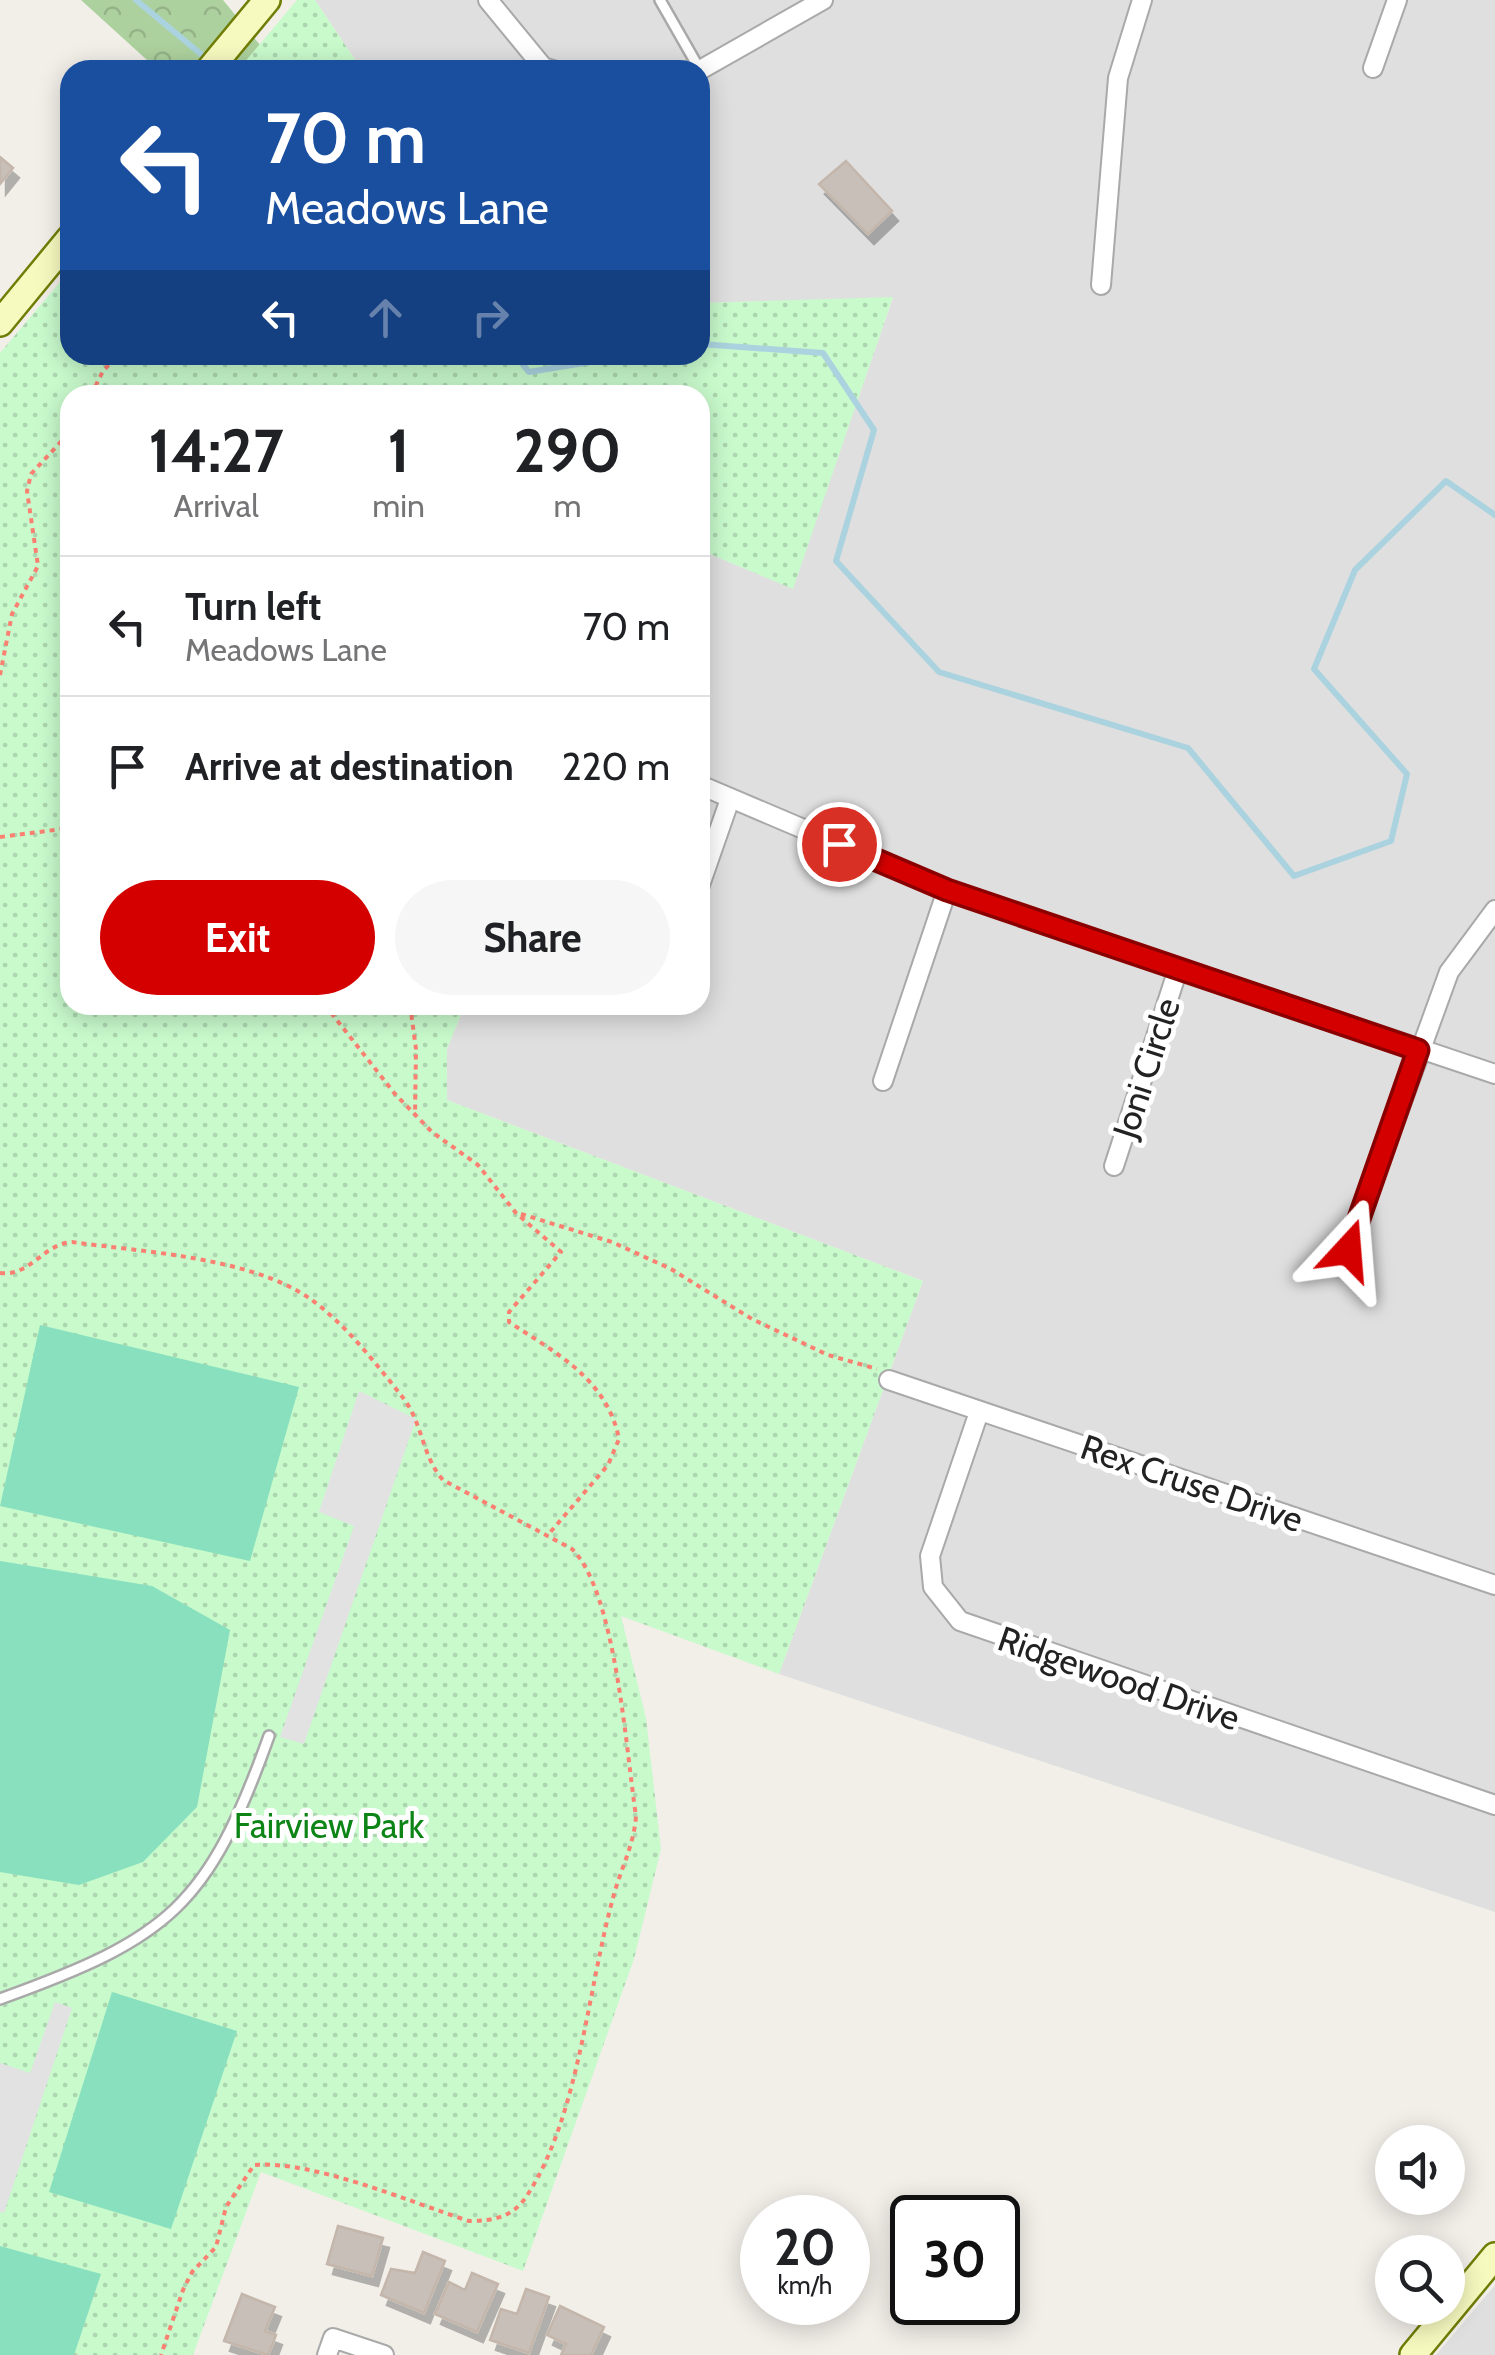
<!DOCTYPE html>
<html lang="en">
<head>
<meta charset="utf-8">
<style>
  body { margin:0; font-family:Cabin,sans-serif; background:#f6f6f6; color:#202124; height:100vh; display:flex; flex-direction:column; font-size:38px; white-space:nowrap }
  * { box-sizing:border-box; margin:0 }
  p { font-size:32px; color:#757577 }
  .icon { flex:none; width:55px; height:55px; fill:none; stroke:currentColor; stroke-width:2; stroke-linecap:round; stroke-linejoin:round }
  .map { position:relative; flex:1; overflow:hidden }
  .sheet { position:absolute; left:60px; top:385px; width:650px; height:630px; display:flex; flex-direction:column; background:#fff; border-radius:30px; box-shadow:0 5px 25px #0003 }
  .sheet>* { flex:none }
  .hud { position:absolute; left:60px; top:60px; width:650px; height:305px; border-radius:30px; box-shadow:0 5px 25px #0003; background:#1a4fa0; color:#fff; overflow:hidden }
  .buttons { position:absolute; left:1375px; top:2125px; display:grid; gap:20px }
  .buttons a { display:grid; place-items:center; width:90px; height:90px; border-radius:50%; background:#fff; box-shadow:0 5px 25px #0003; font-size:50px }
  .speed { position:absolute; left:740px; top:2195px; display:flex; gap:20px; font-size:50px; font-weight:700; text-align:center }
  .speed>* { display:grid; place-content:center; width:130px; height:130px; border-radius:50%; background:#fff; box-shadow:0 5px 25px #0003; line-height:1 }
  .speed small { font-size:25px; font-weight:400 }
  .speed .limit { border:5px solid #111; border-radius:15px; background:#fff; color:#111 }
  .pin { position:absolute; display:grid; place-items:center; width:85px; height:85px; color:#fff; margin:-42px; border:5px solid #fff; border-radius:50%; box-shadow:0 2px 10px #0007 }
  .me { position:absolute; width:110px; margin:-55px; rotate:19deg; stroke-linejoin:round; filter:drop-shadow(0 0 8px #0008) }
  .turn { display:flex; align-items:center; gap:35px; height:210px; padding:0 40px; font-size:45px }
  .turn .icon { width:130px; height:130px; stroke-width:2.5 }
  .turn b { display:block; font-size:70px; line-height:85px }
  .lanes { display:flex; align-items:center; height:95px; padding:0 40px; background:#0003; justify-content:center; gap:50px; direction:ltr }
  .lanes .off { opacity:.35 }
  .eta { display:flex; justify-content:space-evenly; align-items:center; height:170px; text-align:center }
  .eta b { font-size:60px; font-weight:800; line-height:70px }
  .cta { display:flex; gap:20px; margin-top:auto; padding:20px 40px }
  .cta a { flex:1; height:115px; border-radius:60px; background:#d40000; color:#fff; font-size:40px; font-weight:800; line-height:115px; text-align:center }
  .cta a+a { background:#f6f6f6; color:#202124 }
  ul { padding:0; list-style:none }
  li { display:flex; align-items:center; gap:30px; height:140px; padding:0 40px; border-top:2px solid #e0e0e0 }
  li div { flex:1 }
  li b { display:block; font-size:38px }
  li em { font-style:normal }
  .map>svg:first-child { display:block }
  .residential { fill:#e0dfdf }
  .forest { fill:url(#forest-crowns) }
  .park { fill:url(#park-dots) }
  .pitch { fill:#88e0be }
  .parking { fill:#e2e2e2 }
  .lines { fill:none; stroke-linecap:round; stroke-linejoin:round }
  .stream { stroke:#aad3df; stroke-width:6 }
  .building { fill:#c7bfb8; stroke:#c4b6ab; stroke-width:2.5; filter:url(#shadow) }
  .lane-casing { stroke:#a9a9a9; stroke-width:14 }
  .street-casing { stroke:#a9a9a9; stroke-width:22 }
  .secondary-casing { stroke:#707d05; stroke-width:30 }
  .path { stroke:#fa8072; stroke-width:4; stroke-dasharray:5 5; stroke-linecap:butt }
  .lane { stroke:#fff; stroke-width:9 }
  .street { stroke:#fff; stroke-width:18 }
  .secondary { stroke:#f7fabf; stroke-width:25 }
  .route-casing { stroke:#8a0000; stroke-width:25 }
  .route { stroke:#d40000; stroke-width:18 }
  .labels { text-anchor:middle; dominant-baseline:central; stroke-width:10; stroke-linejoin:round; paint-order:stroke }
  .street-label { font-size:35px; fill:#222; stroke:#fff }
  .park-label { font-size:35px; fill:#0c8416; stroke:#fff }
</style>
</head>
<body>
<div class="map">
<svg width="1495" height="2355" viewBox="0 0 1495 2355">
  <defs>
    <pattern id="forest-crowns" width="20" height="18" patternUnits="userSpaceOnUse" patternTransform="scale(2.5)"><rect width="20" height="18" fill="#add19e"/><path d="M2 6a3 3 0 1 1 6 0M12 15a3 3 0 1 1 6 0" fill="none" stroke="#95b388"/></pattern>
    <pattern id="park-dots" width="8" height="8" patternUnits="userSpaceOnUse" patternTransform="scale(2.5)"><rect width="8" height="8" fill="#c8facc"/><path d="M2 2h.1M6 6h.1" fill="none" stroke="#acd6af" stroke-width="1.8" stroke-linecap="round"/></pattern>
    <filter id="shadow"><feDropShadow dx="6" dy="10" stdDeviation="0" flood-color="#0004"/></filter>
  </defs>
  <rect width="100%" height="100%" fill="#f2efe9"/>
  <path class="residential" d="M315 0H1495V1912L779 1674 923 1281 447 1100V1049L465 1005H700V550L792 588 893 298 700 303V70H362Z
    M1495 2285V2355H1436Z"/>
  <path class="forest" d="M81 0H223L260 45 238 70H158Z"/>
  <path class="park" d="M297 0H315L362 70H238Z
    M70 270V355H700V303L893 297 793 589 700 550V395H70V1005H465L447 1049V1100L923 1281 779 1674 621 1616 646 1718 661 1849 634 1959 523 2271 261 2172 193 2355H0V353Z"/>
  <path class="pitch" d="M40 1325 299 1387 250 1561 0 1506Z
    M0 1561 152 1586 230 1630 197 1807 143 1862 79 1885 0 1872Z
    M112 1992 237 2031 171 2229 49 2192Z
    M0 2246 101 2274 74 2355H0Z"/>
  <path class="parking" d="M359 1391 416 1419 304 1744 280 1737 354 1526 319 1512Z
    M55 2002 72 2008 4 2213 0 2212V2063L30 2073Z"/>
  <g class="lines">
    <path class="stream" d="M136 0 208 60
      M700 344 823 353 874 430 836 561 939 672 1188 748 1294 876 1391 841 1407 774 1314 669 1355 570 1446 481 1495 515
      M515 355 529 372 633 355"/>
  </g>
  <path class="building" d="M0 157 13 168 0 184Z
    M846 161 892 211 868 234 819 184Z
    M338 2226 383 2238 372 2276 327 2264Z
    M423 2252 445 2261 424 2313 381 2295 391 2269 415 2273Z
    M472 2273 498 2284 477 2332 435 2314 449 2282 465 2290Z
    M526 2289 549 2297 529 2353 490 2340 501 2309 517 2314Z
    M242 2294 275 2307 265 2331 276 2335 268 2355 224 2341Z
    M560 2306 604 2327 591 2355H561L566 2344 547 2335Z"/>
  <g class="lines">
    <defs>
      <path id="lane" d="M660 0 700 70
        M0 1999C169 1938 208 1907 269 1736"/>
      <path id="street" d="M488 0 543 67 553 70
        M1373 68 1397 0
        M700 70 823 0
        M1101 285 1118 78 1142 0
        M700 785 947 890 1495 1074
        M700 885 730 799
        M883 1081 947 890
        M1114 1166 1178 969
        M1348 1250 1449 972 1495 910
        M889 1380 1495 1585
        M979 1412 930 1556 933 1587 960 1621 1495 1805
        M327 2355 333 2338 384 2355"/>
      <path id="secondary" d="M209 70 267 0
        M0 323 70 238
        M1413 2355 1495 2256"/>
    </defs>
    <use href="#lane" class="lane-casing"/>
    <use href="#street" class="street-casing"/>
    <use href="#secondary" class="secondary-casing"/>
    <path class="path" d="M91 395 103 371 118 355
      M0 675 12 614 38 566 27 491 31 474 70 432
      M0 837 70 828
      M325 1005 395 1094 432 1132 478 1165 516 1213 561 1252 509 1312V1322C556 1353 607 1379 619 1439L608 1465 547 1536
      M410 1005 416 1049 415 1115
      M521 1214 612 1242 671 1269 752 1319 828 1355 877 1369
      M0 1273C30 1277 43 1244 72 1242 143 1252 249 1257 309 1298 345 1323 377 1365 404 1399 423 1425 422 1456 443 1480L572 1549C616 1592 626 1751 636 1816 634 1846 620 1870 613 1898 588 1988 579 2115 528 2194 514 2217 494 2221 469 2221 410 2202 313 2160 254 2165L226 2207 216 2247 192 2272 183 2290 161 2355"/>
    <use href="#lane" class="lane"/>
    <use href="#street" class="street"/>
    <use href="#secondary" class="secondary"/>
  </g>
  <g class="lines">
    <defs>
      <path id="route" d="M839 844 947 890 1418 1050 1348 1250"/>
    </defs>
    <use href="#route" class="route-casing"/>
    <use href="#route" class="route"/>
  </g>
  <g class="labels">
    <g class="street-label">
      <text transform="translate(1146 1068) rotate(-72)">Joni Circle</text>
      <text transform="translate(1192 1483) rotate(19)">Rex Cruse Drive</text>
      <text transform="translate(1119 1678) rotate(19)">Ridgewood Drive</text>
    </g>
    <g class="park-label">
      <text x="329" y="1825">Fairview Park</text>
    </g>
  </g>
</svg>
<div class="buttons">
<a><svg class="icon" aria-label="sound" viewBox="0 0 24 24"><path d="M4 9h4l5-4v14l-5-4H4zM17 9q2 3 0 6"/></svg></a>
<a><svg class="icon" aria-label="search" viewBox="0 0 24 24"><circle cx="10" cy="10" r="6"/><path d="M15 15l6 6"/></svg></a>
</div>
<div class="speed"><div>20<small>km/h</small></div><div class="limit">30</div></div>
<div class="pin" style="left:839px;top:844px;background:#d93025"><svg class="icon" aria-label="arrive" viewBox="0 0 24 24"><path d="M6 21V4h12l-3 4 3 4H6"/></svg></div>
<svg class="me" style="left:1348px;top:1250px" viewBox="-20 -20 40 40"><path d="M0-17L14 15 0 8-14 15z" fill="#d40000" stroke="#fff" stroke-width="4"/></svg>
<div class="hud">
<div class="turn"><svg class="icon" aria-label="left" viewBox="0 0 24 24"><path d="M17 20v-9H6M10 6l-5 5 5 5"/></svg><div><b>70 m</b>Meadows Lane</div></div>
<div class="lanes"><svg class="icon" aria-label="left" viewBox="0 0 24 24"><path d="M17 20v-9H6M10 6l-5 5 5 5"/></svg><svg class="icon off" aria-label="ahead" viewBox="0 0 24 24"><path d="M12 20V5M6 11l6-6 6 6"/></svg><svg class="icon off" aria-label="right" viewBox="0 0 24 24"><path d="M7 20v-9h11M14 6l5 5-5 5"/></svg></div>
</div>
<section class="sheet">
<div class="eta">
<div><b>14:27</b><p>Arrival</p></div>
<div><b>1</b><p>min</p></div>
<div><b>290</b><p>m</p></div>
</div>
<ul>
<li><svg class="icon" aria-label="left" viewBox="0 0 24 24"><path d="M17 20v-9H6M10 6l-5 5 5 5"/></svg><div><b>Turn left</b><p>Meadows Lane</p></div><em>70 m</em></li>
<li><svg class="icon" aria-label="arrive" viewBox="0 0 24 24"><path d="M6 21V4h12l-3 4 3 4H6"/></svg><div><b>Arrive at destination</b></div><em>220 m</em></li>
</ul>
<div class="cta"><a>Exit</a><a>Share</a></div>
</section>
</div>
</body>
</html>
